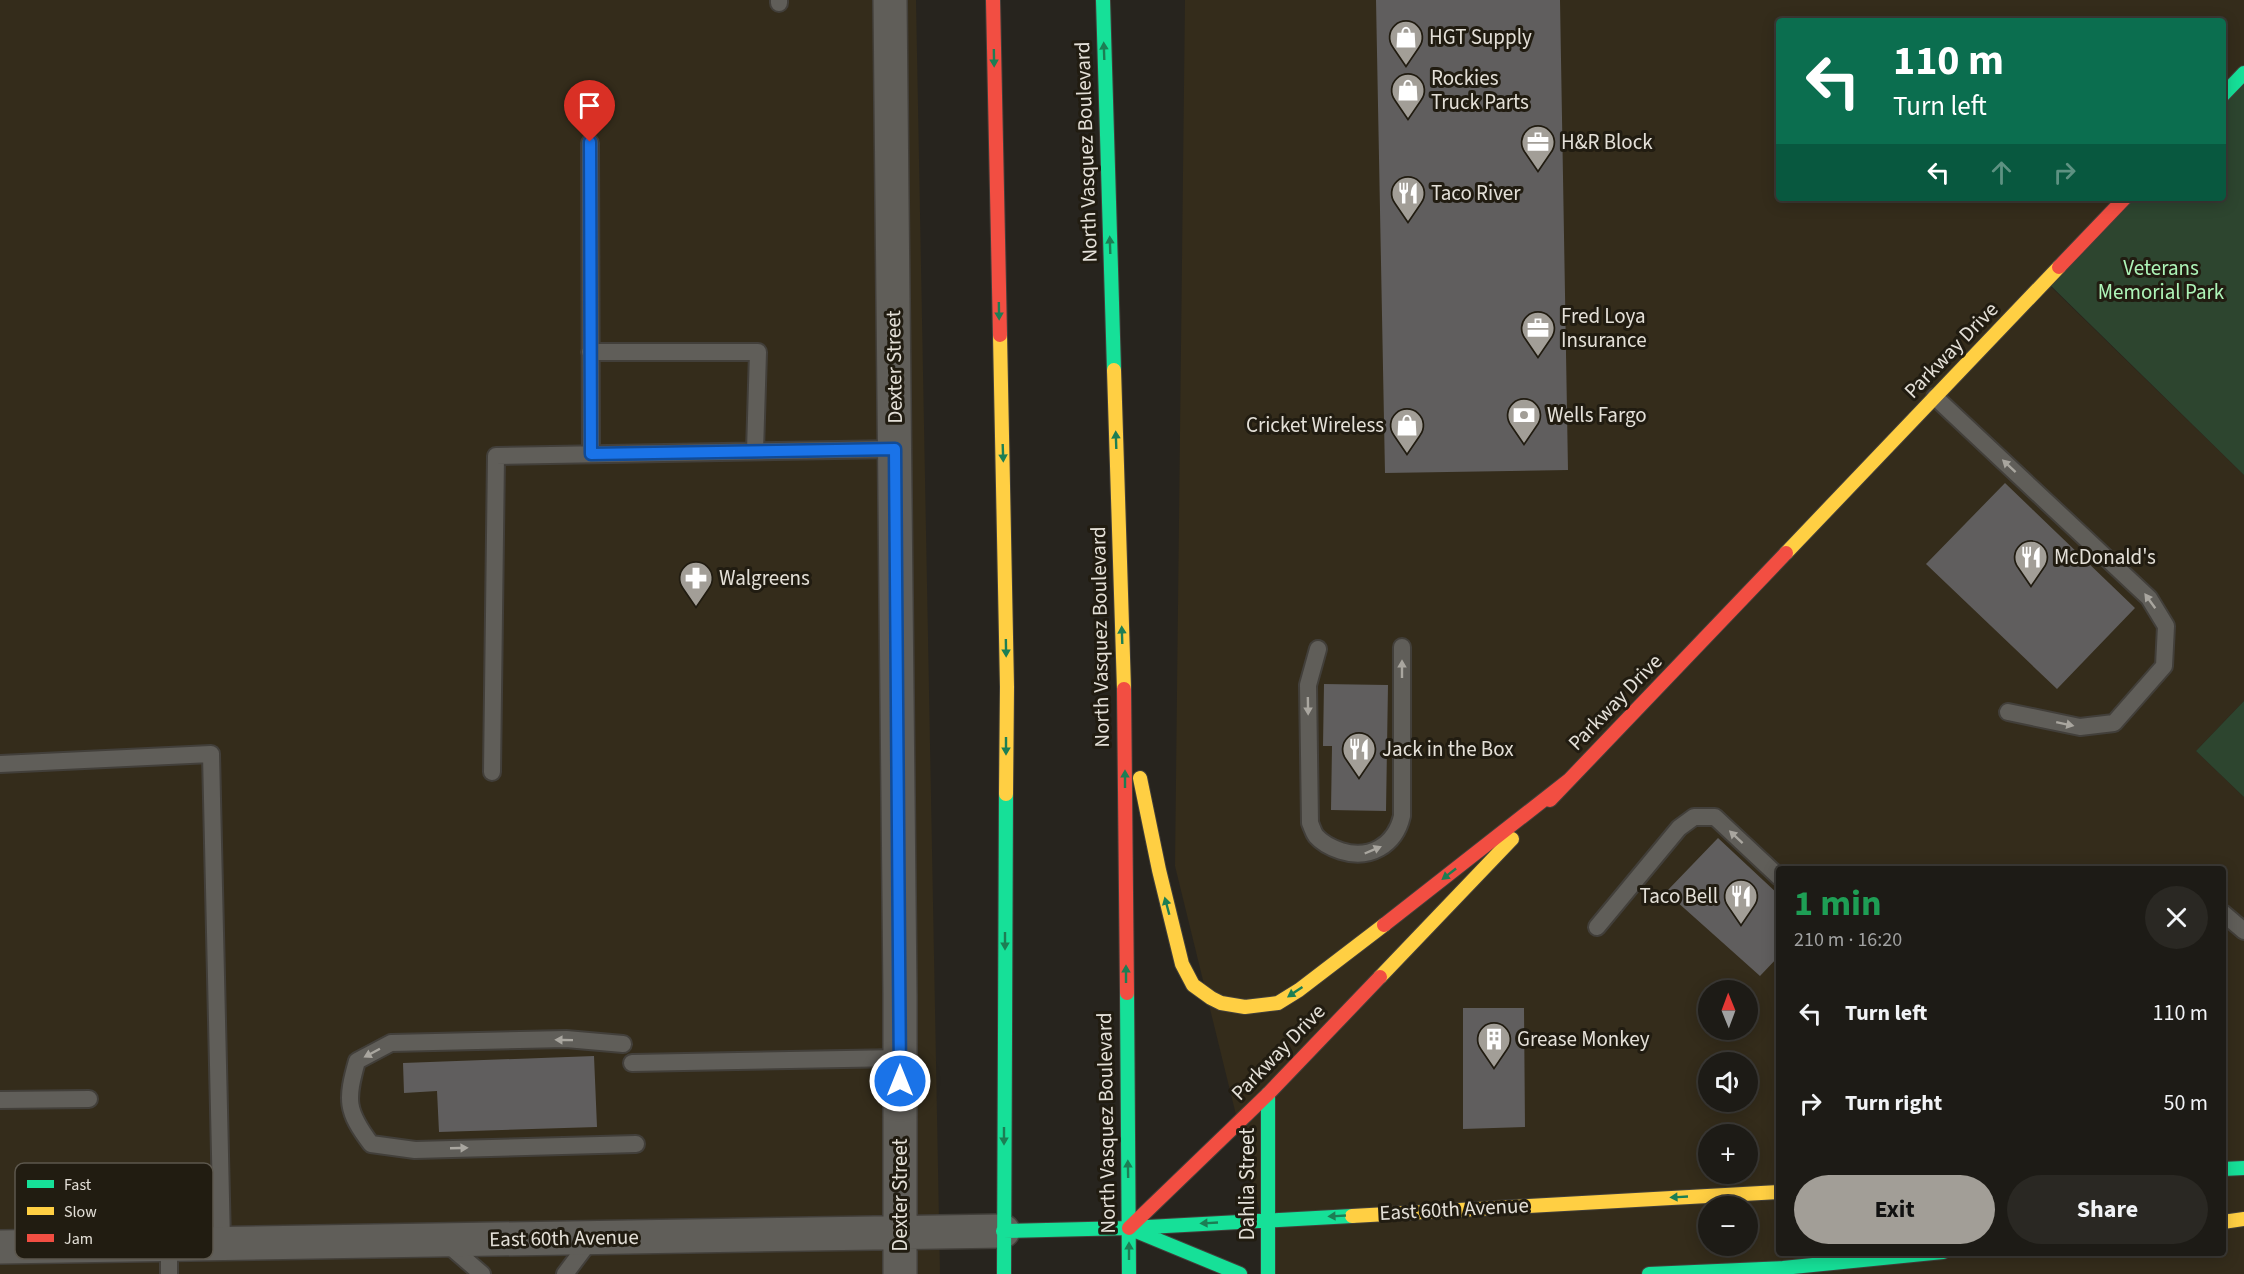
<!DOCTYPE html>
<html lang="en">
<head>
<meta charset="utf-8">
<style>
  body { margin:0; font-family:"Source Sans 3",sans-serif; background:#2a2823; color:#f1f3f6; height:100vh; display:flex; flex-direction:column; font-size:22px; white-space:nowrap }
  * { box-sizing:border-box; margin:0 }
  p { font-size:20px; color:#a0a1a1 }
  .icon { flex:none; width:33px; height:33px; fill:none; stroke:currentColor; stroke-width:2; stroke-linecap:round; stroke-linejoin:round }
  .map { position:relative; flex:1; overflow:hidden }
  .details { position:absolute; left:1776px; top:866px; width:450px; height:390px; display:flex; flex-direction:column; background:#1d1b16; border-radius:6px; box-shadow:0 3px 15px #0003,0 0 0 2px #3b3935 }
  .details>* { flex:none }
  .hud { position:absolute; left:1776px; top:18px; width:450px; height:183px; border-radius:6px; box-shadow:0 3px 15px #0003,0 0 0 2px #3b3935; background:#0b6e4f; color:#fff; overflow:hidden }
  .needle { width:39px; rotate:359deg }
  .controls { position:absolute; left:1698px; top:980px; display:grid; gap:12px }
  .controls a { display:grid; place-items:center; width:60px; height:60px; border-radius:50%; background:#1d1b16; box-shadow:0 3px 15px #0003,0 0 0 2px #3b3935; font-size:30px }
  .pin { position:absolute; display:grid; place-items:center; width:51px; height:51px; color:#fff; margin:-62px -26px; border-radius:50% 50% 50% 0; rotate:-45deg; box-shadow:0 0 6px #0007 }
  .pin .icon { rotate:45deg }
  .me { position:absolute; width:66px; margin:-33px; rotate:0deg; stroke-linejoin:round; filter:drop-shadow(0 0 4px #0008) }
  .turn { display:flex; align-items:center; gap:21px; height:126px; padding:0 18px; font-size:27px }
  .turn .icon { width:78px; height:78px; stroke-width:2.5 }
  .turn b { display:block; font-size:42px; line-height:51px }
  .lanes { display:flex; align-items:center; height:57px; padding:0 18px; background:#0003; justify-content:center; gap:30px; direction:ltr }
  .lanes .off { opacity:.35 }
  .round { display:grid; place-items:center; flex:none; width:63px; height:63px; border-radius:32px; background:#2a2823 }
  .overview { display:flex; align-items:center; justify-content:space-between; height:102px; padding:0 18px }
  h1 { font-size:36px; font-weight:700; line-height:45px; color:#1e9e55 }
  .button { display:flex; gap:12px; margin-top:auto; padding:12px 18px }
  .button a { flex:1; height:69px; border-radius:36px; background:#a29e97; color:#111; font-size:24px; font-weight:700; line-height:69px; text-align:center }
  .button a+a { background:#2a2823; color:#f1f3f6 }
  ul { padding:0; list-style:none }
  li { display:flex; align-items:center; gap:18px; height:90px; padding:0 18px }
  li div { flex:1 }
  li b { display:block; font-size:22px }
  li em { font-style:normal }
  .map>svg:first-child { display:block }
  .built { fill:#342c1b; fill-rule:evenodd }
  .green { fill:#2d452f }
  .building { fill:#605e5e }
  .lines { fill:none; stroke-linecap:round; stroke-linejoin:round }
  .lane-casing { stroke:#423f3a; stroke-width:20 }
  .street-casing { stroke:#423f3a; stroke-width:36 }
  .fast-casing { stroke:#423f3a; stroke-width:16 }
  .slow-casing { stroke:#423f3a; stroke-width:16 }
  .jam-casing { stroke:#423f3a; stroke-width:16 }
  .lane { stroke:#605e59; stroke-width:16 }
  .street { stroke:#605e59; stroke-width:33 }
  .fast { stroke:#16e098; stroke-width:14 }
  .slow { stroke:#ffcf43; stroke-width:14 }
  .jam { stroke:#f24e42; stroke-width:14 }
  .oneway { fill:#1c7e54 }
  .oneway2 { fill:#a9a69f }
  .route-casing { stroke:#114b97; stroke-width:15 }
  .route { stroke:#1a73e8; stroke-width:10 }
  .labels { text-anchor:middle; dominant-baseline:central; stroke-width:6; stroke-linejoin:round; paint-order:stroke }
  .poi-label { font-size:21px; fill:#e4e0d8; stroke:#211c11; text-anchor:start }
  .street-label { font-size:21px; fill:#e4e0d8; stroke:#211c11 }
  .park-label { font-size:21px; fill:#aef5b8; stroke:#211c11 }
  .key { fill:#211c11; stroke:#5c574d; stroke-width:1.5 }
  .key-label { font-size:16px; fill:#e4e0d8 }
</style>
</head>
<body>
<div class="map">
<svg width="2244" height="1274" viewBox="0 0 2244 1274">
  <rect width="100%" height="100%" fill="#27241e"/>
  <path class="built" d="M0 0H916L940 1274H0Z
    M1185 0H2244V72L2223 94V21H1779V198H2125L2046 282 2244 475V701L2196 751 2244 797V1274H1275L1175 866ZM1779 868H2223V1252H1779ZM1708 990H1748V1029H1708ZM1708 1062H1748V1101H1708ZM1708 1134H1748V1173H1708ZM1708 1206H1748V1245H1708Z"/>
  <path class="green" d="M2244 73V475L2046 281 2125 198H2223V95Z
    M2244 701V797L2196 751Z"/>
  <path class="building" d="M1376 0H1560L1568 470 1385 473Z
    M2005 483 2135 608 2057 689 1926 564Z
    M1324 684 1388 685 1386 811 1331 810 1332 746H1323Z
    M1718 838 1779 895V956L1760 976 1666 892Z
    M1463 1008H1524L1525 1127 1463 1129Z
    M594 1056 597 1127 439 1132 437 1091 404 1093 403 1063Z"/>
  <g class="lines">
    <defs>
      <path id="lane" d="M779 3V0
        M590 143 591 454
        M590 352H758L755 451
        M1935 397 2149 598 2166 626 2164 666 2114 723 2080 727 2008 712
        M1318 649 1308 685 1310 823C1312 827 1313 832 1316 836 1322 843 1332 848 1341 851 1369 860 1395 846 1402 816V647
        M0 764 211 754 222 1243
        M492 772 496 456 895 449
        M2223 913 2244 931
        M1597 927 1679 828 1694 817H1715L1779 877
        M623 1044 566 1039 391 1043 357 1061C346 1100 346 1111 371 1144L415 1150 636 1144
        M632 1063 900 1058
        M0 1100 89 1099
        M445 1242 482 1274
        M169 1274V1244
        M565 1274 592 1238"/>
      <path id="street" d="M890 0 900 995V1274
        M0 1247 1003 1231"/>
      <path id="fast" d="M1103 0 1114 370
        M2223 95 2244 73
        M1127 993 1129 1274
        M1268 1094V1274
        M2223 1169 2244 1168
        M1003 1231 1129 1228 1352 1216
        M1136 1231 1240 1274
        M1004 1274 1006 794
        M1649 1274 1783 1268 1943 1252"/>
      <path id="slow" d="M1000 335 1007 687 1006 794
        M1114 370 1124 689
        M1786 553 2059 267
        M1140 778 1159 870 1182 964 1193 985 1211 998 1221 1003 1245 1007 1278 1003 1299 990 1384 925
        M1380 977 1512 839
        M1352 1216 1779 1192
        M2223 1222 2244 1219"/>
      <path id="jam" d="M993 0 1000 335
        M2059 267 2125 198
        M1124 689 1127 993
        M1550 800 1786 553
        M1384 925 1569 780
        M1129 1228 1268 1094 1380 977"/>
    </defs>
    <use href="#lane" class="lane-casing"/>
    <use href="#street" class="street-casing"/>
    <use href="#fast" class="fast-casing"/>
    <use href="#slow" class="slow-casing"/>
    <use href="#jam" class="jam-casing"/>
    <use href="#lane" class="lane"/>
    <use href="#street" class="street"/>
    <use href="#fast" class="fast"/>
    <use href="#slow" class="slow"/>
    <use href="#jam" class="jam"/>
  </g>
  <defs><path id="oneway-solid" d="M-6-.8H1V-3.2L6.5 0L1 3.2V.8H-6Z" transform="scale(1.5)"/></defs>
  <g class="oneway">
    <use href="#oneway-solid" transform="translate(1104 51) rotate(-92)"/>
    <use href="#oneway-solid" transform="translate(994 58) rotate(89)"/>
    <use href="#oneway-solid" transform="translate(1110 245) rotate(-92)"/>
    <use href="#oneway-solid" transform="translate(999 311) rotate(89)"/>
    <use href="#oneway-solid" transform="translate(1116 440) rotate(-92)"/>
    <use href="#oneway-solid" transform="translate(1003 453) rotate(88)"/>
    <use href="#oneway-solid" transform="translate(1122 635) rotate(-92)"/>
    <use href="#oneway-solid" transform="translate(1006 648) rotate(89)"/>
    <use href="#oneway-solid" transform="translate(1006 746) rotate(90)"/>
    <use href="#oneway-solid" transform="translate(1125 779) rotate(-90)"/>
    <use href="#oneway-solid" transform="translate(1449 874) rotate(142)"/>
    <use href="#oneway-solid" transform="translate(1167 906) rotate(-105)"/>
    <use href="#oneway-solid" transform="translate(1005 941) rotate(90)"/>
    <use href="#oneway-solid" transform="translate(1126 974) rotate(-90)"/>
    <use href="#oneway-solid" transform="translate(1295 992) rotate(146)"/>
    <use href="#oneway-solid" transform="translate(1004 1136) rotate(90)"/>
    <use href="#oneway-solid" transform="translate(1128 1169) rotate(-91)"/>
    <use href="#oneway-solid" transform="translate(1679 1197) rotate(177)"/>
    <use href="#oneway-solid" transform="translate(1337 1216) rotate(177)"/>
    <use href="#oneway-solid" transform="translate(1209 1223) rotate(177)"/>
    <use href="#oneway-solid" transform="translate(1129 1251) rotate(-90)"/>
  </g>
  <g class="oneway2">
    <use href="#oneway-solid" transform="translate(2009 466) rotate(-137)"/>
    <use href="#oneway-solid" transform="translate(2150 601) rotate(-126)"/>
    <use href="#oneway-solid" transform="translate(1402 669) rotate(-90)"/>
    <use href="#oneway-solid" transform="translate(1308 706) rotate(89)"/>
    <use href="#oneway-solid" transform="translate(2065 724) rotate(12)"/>
    <use href="#oneway-solid" transform="translate(1736 837) rotate(-137)"/>
    <use href="#oneway-solid" transform="translate(1373 850) rotate(-23)"/>
    <use href="#oneway-solid" transform="translate(564 1040) rotate(-179)"/>
    <use href="#oneway-solid" transform="translate(372 1053) rotate(152)"/>
    <use href="#oneway-solid" transform="translate(459 1148) rotate(-2)"/>
  </g>
  <g class="lines">
    <defs>
      <path id="route" d="M590 142 591 454 895 449 900 1081"/>
    </defs>
    <use href="#route" class="route-casing"/>
    <use href="#route" class="route"/>
  </g>
  <defs>
    <symbol id="shop-pin" viewBox="-11 -11 22 30"><path d="M0 17L-7.5 6A9.5 9.5 0 1 1 7.5 6Z" fill="#a29e97" stroke="#211c11"/><path d="M-5-2.5h2.3a2.7 3.5 0 0 1 5.4 0H5L5.5 6h-11ZM-1.5-2.5h3a1.5 2.3 0 0 0-3 0Z" fill="#fff"/></symbol>
    <symbol id="office-pin" viewBox="-11 -11 22 30"><path d="M0 17L-7.5 6A9.5 9.5 0 1 1 7.5 6Z" fill="#a29e97" stroke="#211c11"/><path d="M-6-3h4V-5.5h4V-3h4V5H-6ZM-1-4.5V-3h2v-1.5ZM-6 0V1H6V0Z" fill="#fff"/></symbol>
    <symbol id="restaurant-pin" viewBox="-11 -11 22 30"><path d="M0 17L-7.5 6A9.5 9.5 0 1 1 7.5 6Z" fill="#a29e97" stroke="#211c11"/><path d="M-5-6h1v4h1v-4h1v4h1v-4h1v5L-1.5 .5V6h-2V.5L-5-1ZM5-6V6H3V1.5H1.5Q1.5-4 5-6Z" fill="#fff"/></symbol>
    <symbol id="bank-pin" viewBox="-11 -11 22 30"><path d="M0 17L-7.5 6A9.5 9.5 0 1 1 7.5 6Z" fill="#a29e97" stroke="#211c11"/><path d="M-6-4H6V4H-6ZM0-2.3a2.3 2.3 0 1 0 0 4.6a2.3 2.3 0 1 0 0-4.6Z" fill="#fff"/></symbol>
    <symbol id="pharmacy-pin" viewBox="-11 -11 22 30"><path d="M0 17L-7.5 6A9.5 9.5 0 1 1 7.5 6Z" fill="#a29e97" stroke="#211c11"/><path d="M-2-6h4v4h4v4h-4v4h-4v-4h-4v-4h4Z" fill="#fff"/></symbol>
    <symbol id="building-pin" viewBox="-11 -11 22 30"><path d="M0 17L-7.5 6A9.5 9.5 0 1 1 7.5 6Z" fill="#a29e97" stroke="#211c11"/><path d="M-4-6H4V6H1V3H-1V6H-4ZM-2.5-4.3h1.7v1.8h-1.7ZM.8-4.3h1.7v1.8H.8ZM-2.5-1h1.7V.8h-1.7ZM.8-1h1.7V.8H.8Z" fill="#fff"/></symbol>
  </defs>
  <g fill-rule="evenodd">
    <use href="#shop-pin" x="1387" y="18" width="38" height="52"/>
    <use href="#shop-pin" x="1389" y="71" width="38" height="52"/>
    <use href="#office-pin" x="1519" y="123" width="38" height="52"/>
    <use href="#restaurant-pin" x="1389" y="174" width="38" height="52"/>
    <use href="#office-pin" x="1519" y="309" width="38" height="52"/>
    <use href="#bank-pin" x="1505" y="396" width="38" height="52"/>
    <use href="#shop-pin" x="1388" y="406" width="38" height="52"/>
    <use href="#restaurant-pin" x="2012" y="538" width="38" height="52"/>
    <use href="#pharmacy-pin" x="677" y="559" width="38" height="52"/>
    <use href="#restaurant-pin" x="1340" y="730" width="38" height="52"/>
    <use href="#restaurant-pin" x="1722" y="877" width="38" height="52"/>
    <use href="#building-pin" x="1475" y="1020" width="38" height="52"/>
  </g>
  <g class="labels">
    <g class="poi-label">
      <text x="1429" y="37">HGT Supply</text>
      <text x="1431" y="78">Rockies<tspan x="1431" dy="24">Truck Parts</tspan></text>
      <text x="1561" y="142">H&amp;R Block</text>
      <text x="1431" y="193">Taco River</text>
      <text x="1561" y="316">Fred Loya<tspan x="1561" dy="24">Insurance</tspan></text>
      <text x="1547" y="415">Wells Fargo</text>
      <text x="1384" y="425" text-anchor="end">Cricket Wireless</text>
      <text x="2054" y="557">McDonald's</text>
      <text x="719" y="578">Walgreens</text>
      <text x="1382" y="749">Jack in the Box</text>
      <text x="1718" y="896" text-anchor="end">Taco Bell</text>
      <text x="1517" y="1039">Grease Monkey</text>
    </g>
    <g class="street-label">
      <text transform="translate(1086 152) rotate(-92)">North Vasquez Boulevard</text>
      <text transform="translate(1951 350) rotate(-46)">Parkway Drive</text>
      <text transform="translate(894 367) rotate(-91)">Dexter Street</text>
      <text transform="translate(1100 637) rotate(-91)">North Vasquez Boulevard</text>
      <text transform="translate(1615 702) rotate(-46)">Parkway Drive</text>
      <text transform="translate(1278 1052) rotate(-46)">Parkway Drive</text>
      <text transform="translate(1106 1123) rotate(-91)">North Vasquez Boulevard</text>
      <text transform="translate(1247 1184) rotate(-90)">Dahlia Street</text>
      <text transform="translate(900 1195) rotate(-90)">Dexter Street</text>
      <text transform="translate(1454 1209) rotate(-3)">East 60th Avenue</text>
      <text transform="translate(564 1238) rotate(-1)">East 60th Avenue</text>
    </g>
    <g class="park-label">
      <text x="2161" y="268">Veterans<tspan x="2161" dy="24">Memorial Park</tspan></text>
    </g>
  </g>
  <rect x="15" y="1163" width="198" height="96" rx="9" class="key"/>
  <rect x="27" y="1180" width="27" height="8" fill="#16e098"/>
  <rect x="27" y="1207" width="27" height="8" fill="#ffcf43"/>
  <rect x="27" y="1234" width="27" height="8" fill="#f24e42"/>
  <g class="key-label">
    <text x="64" y="1190">Fast</text>
    <text x="64" y="1217">Slow</text>
    <text x="64" y="1244">Jam</text>
  </g>
</svg>
<div class="controls">
<a><svg class="needle" viewBox="-14 -14 28 28"><path d="M0-13l5 13h-10z" fill="#e53935"/><path d="M0 13l5-13h-10z" fill="#a0a1a1"/></svg></a>
<a><svg class="icon" aria-label="sound" viewBox="0 0 24 24"><path d="M4 9h4l5-4v14l-5-4H4zM17 9q2 3 0 6"/></svg></a>
<a>+</a>
<a>−</a>
</div>
<div class="pin" style="left:590px;top:142px;background:#d93025"><svg class="icon" aria-label="arrive" viewBox="0 0 24 24"><path d="M6 21V4h12l-3 4 3 4H6"/></svg></div>
<svg class="me" style="left:900px;top:1081px" viewBox="-20 -20 40 40"><circle r="17" fill="#1a73e8" stroke="#fff" stroke-width="3"/><path d="M0-11L8 9 0 5-8 9z" fill="#fff"/></svg>
<div class="hud">
<div class="turn"><svg class="icon" aria-label="left" viewBox="0 0 24 24"><path d="M17 20v-9H6M10 6l-5 5 5 5"/></svg><div><b>110 m</b>Turn left</div></div>
<div class="lanes"><svg class="icon" aria-label="left" viewBox="0 0 24 24"><path d="M17 20v-9H6M10 6l-5 5 5 5"/></svg><svg class="icon off" aria-label="ahead" viewBox="0 0 24 24"><path d="M12 20V5M6 11l6-6 6 6"/></svg><svg class="icon off" aria-label="right" viewBox="0 0 24 24"><path d="M7 20v-9h11M14 6l5 5-5 5"/></svg></div>
</div>
<section class="details">
<div class="overview"><div><h1>1 min</h1><p>210 m · 16:20</p></div><a class="round"><svg class="icon" aria-label="close" viewBox="0 0 24 24"><path d="M6 6l12 12M18 6L6 18"/></svg></a></div>
<ul>
<li><svg class="icon" aria-label="left" viewBox="0 0 24 24"><path d="M17 20v-9H6M10 6l-5 5 5 5"/></svg><div><b>Turn left</b></div><em>110 m</em></li>
<li><svg class="icon" aria-label="right" viewBox="0 0 24 24"><path d="M7 20v-9h11M14 6l5 5-5 5"/></svg><div><b>Turn right</b></div><em>50 m</em></li>
</ul>
<div class="button"><a>Exit</a><a>Share</a></div>
</section>
</div>
</body>
</html>
